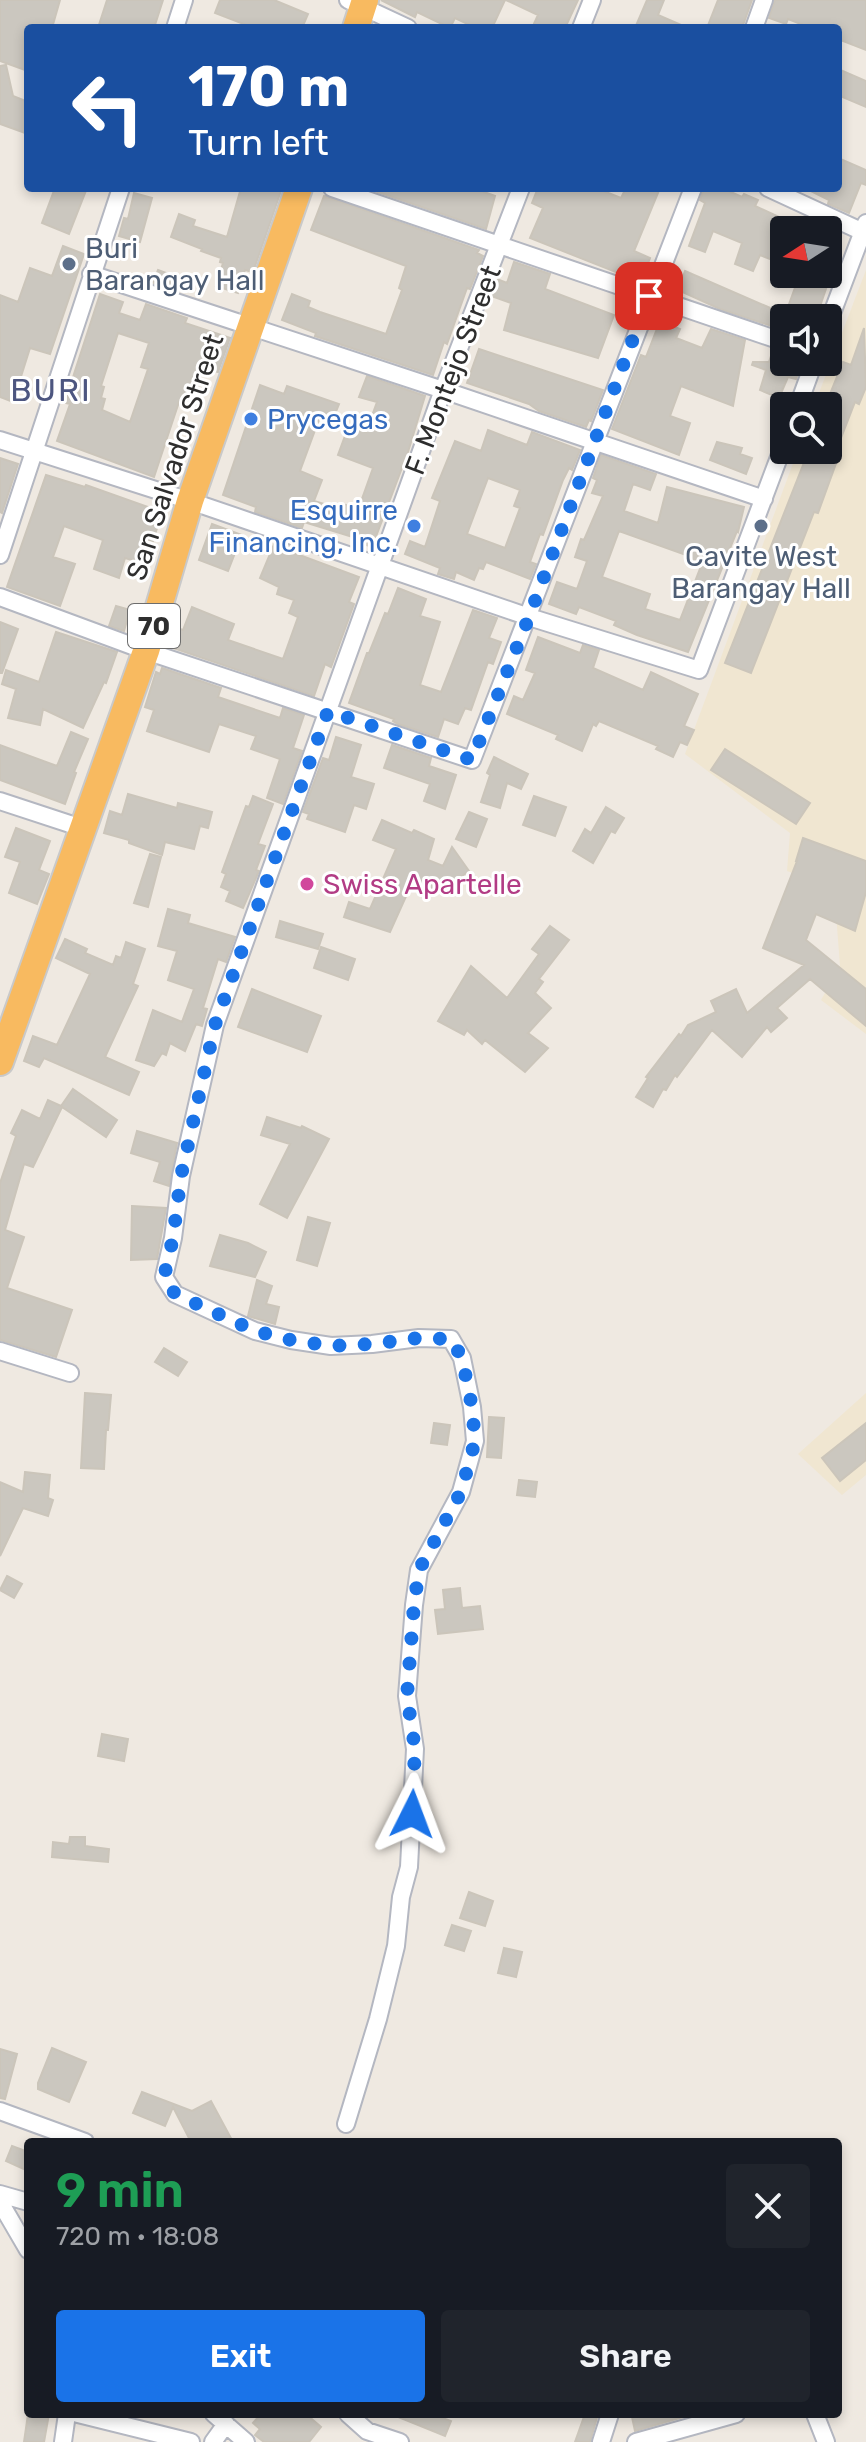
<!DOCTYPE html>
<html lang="en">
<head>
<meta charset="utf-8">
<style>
  body { margin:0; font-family:Rubik,sans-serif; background:#20242c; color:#f1f3f6; height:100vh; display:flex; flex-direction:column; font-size:30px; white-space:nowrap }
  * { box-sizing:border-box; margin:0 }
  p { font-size:26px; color:#9ea1a6 }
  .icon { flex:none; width:44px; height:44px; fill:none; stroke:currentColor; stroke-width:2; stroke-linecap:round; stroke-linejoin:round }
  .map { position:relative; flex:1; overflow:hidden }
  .details { position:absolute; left:24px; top:2138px; width:818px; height:280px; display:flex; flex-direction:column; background:#171b24; border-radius:8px; box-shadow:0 4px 12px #0003 }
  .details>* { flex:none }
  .top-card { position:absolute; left:24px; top:24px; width:818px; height:168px; border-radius:8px; box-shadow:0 4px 12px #0003; background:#1a4fa0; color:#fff; overflow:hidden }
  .needle { width:52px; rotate:258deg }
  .buttons { position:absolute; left:770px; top:216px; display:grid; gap:16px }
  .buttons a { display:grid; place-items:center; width:72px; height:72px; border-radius:8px; background:#171b24; box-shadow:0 4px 12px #0003; font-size:40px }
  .pin { position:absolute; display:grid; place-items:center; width:68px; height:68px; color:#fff; margin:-34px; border-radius:16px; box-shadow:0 4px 12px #0006 }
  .me { position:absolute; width:88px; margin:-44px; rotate:3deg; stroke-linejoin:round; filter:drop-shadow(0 0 6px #0008) }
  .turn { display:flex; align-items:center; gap:28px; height:168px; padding:0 32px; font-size:36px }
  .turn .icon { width:104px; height:104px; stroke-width:2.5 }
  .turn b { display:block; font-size:56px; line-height:68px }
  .round { display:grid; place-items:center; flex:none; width:84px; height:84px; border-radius:8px; background:#20242c }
  .head { display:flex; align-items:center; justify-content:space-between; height:136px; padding:0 32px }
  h1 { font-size:48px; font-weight:600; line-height:60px; color:#1e9e55 }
  .action { display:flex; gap:16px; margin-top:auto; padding:16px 32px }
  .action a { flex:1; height:92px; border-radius:8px; background:#1a73e8; color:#fff; font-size:32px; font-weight:600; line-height:92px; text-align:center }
  .action a+a { background:#20242c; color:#f1f3f6 }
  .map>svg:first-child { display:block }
  .education { fill:#f0e6d1 }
  .building { fill:#cbc7bf; stroke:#cbc5ba; stroke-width:2; fill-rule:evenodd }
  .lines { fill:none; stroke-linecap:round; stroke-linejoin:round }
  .minor-casing { stroke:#b4b7c1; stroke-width:20 }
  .trunk-casing { stroke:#c9c9c9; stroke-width:30 }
  .minor { stroke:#fff; stroke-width:16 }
  .trunk { stroke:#f8ba60; stroke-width:26 }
  .route { stroke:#1a73e8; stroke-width:14; stroke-dasharray:0 25.2 }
  .service-dot { fill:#5c6f8a; stroke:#fff; stroke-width:3 }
  .shop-dot { fill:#3f7fe0; stroke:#fff; stroke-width:3 }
  .hotel-dot { fill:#d1479c; stroke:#fff; stroke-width:3 }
  .labels { text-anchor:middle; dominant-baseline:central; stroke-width:6; stroke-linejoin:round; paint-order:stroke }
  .shield { fill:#fff; stroke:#6d6d6d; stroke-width:2 }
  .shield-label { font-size:26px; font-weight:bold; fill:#2e2e2e }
  .service-label { font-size:28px; fill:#4e5e75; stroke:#fff; text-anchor:start }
  .street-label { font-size:28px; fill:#2e2e2e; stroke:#fff }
  .shop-label { font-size:28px; fill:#366cbe; stroke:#fff; text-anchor:start }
  .hotel-label { font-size:28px; fill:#b23c85; stroke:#fff; text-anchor:start }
  .quarter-label { font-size:32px; letter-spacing:2px; fill:#4d5680; stroke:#fff }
</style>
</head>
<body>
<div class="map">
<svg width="866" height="2442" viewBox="0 0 866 2442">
  <rect width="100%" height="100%" fill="#efe9e1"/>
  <path class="education" d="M866 270V1034L821 1000 840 966 834 887 787 871 790 833 685 754 798 450H828V406H814Z
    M866 1393V1475L842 1495 798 1454Z"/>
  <path class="building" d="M0 0H60L52 28H28V71L0 61Z
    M107 0H163L154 28H98Z
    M220 0H274L308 14 302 28H254L215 13Z
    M381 0H505L492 28H476L455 18 450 28 417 12 415 17Z
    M506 0H578L565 28H532L538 15Z
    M647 0H664L658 15 688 28H635Z
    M718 0H752L742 28H707Z
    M775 0H866V50L838 39V28H811L788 19 786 24 769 18Z
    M6 65 13 96 28 102V134L0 124V66Z
    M838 69 866 81V107L838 95Z
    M838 158 866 170V185L861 183 849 213 828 204 829 200 805 188H838Z
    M55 188H87L69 234 42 223Z
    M241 188H282L253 272 245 270 238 293 216 286 223 263 220 262 221 258 201 251 202 249 171 237 179 214 195 220 193 226 227 237Z
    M366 188H485L484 192 495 196 486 229Z
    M538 188H596L621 198 626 188H660L634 251 650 258 641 282 530 238 543 208 532 203Z
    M704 188H722L742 197 744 194 758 200 755 206 792 223 789 230H784V241L775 261 760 255 753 271 735 264 742 243 713 231 705 252 689 246 705 203 700 200Z
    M134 193 152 198 140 242 119 236 124 218 128 219Z
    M324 196 479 250 477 253 483 256 470 289 467 288 447 344 444 342 433 375 315 336 316 333 282 320 292 294 310 301 308 307 320 312 386 334 402 290 399 288 406 266 311 230Z
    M820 224 841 234 829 265 828 230H817Z
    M63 246 84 254 50 354 30 348 13 402 0 397V295L18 302 30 268 52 276Z
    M514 262 550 274 545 289 614 315 598 358 504 330 511 303 491 296 497 279 507 283Z
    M158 270 177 277 173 290 153 283Z
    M685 271 784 314V330L720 309 678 290Z
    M800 274H828L825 282 828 283 816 318H784Z
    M100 294 123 302 119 313 140 320 146 304 187 318 185 323 230 338 218 372 200 367 188 402 180 399 154 477 57 441 70 404 66 403 74 374ZM118 333 149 343 141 367 148 369 130 422 102 410 105 399 101 398 104 387 101 386Z
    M660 321 680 329 676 338 702 348 711 329 745 340 733 406 681 386 670 416 690 423 679 455 612 429 641 355 646 357Z
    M864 328 866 387 859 404 855 402 834 456 838 458 818 513 814 512 751 673 725 663 809 450H828V399L843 362 851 365Z
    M479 349 603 390 591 421 589 420 586 427 539 411 529 404 467 383Z
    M773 350 784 353V362H802L796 379 788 377 779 398 760 390 766 370 752 365 753 362H769Z
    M367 376 425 396 408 452 372 547 355 541 356 538 304 522 302 528 255 512 256 507 223 495 260 385 284 394 287 386 339 404 333 419 321 414 300 471 322 480 314 501 344 510 346 505 358 510 373 468 338 455 349 425 366 432 377 402 359 397Z
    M488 430 527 445 532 432 580 450 572 470 569 468 563 480 543 535 540 534 530 562 536 564 530 579 486 562 483 569 479 568 474 580 456 572 454 579 438 574 440 568 405 554 410 541 425 547 440 501 432 498 455 441 481 451ZM488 478 520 490 514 506 520 508 505 548 467 534Z
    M717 442 742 448 740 454 752 458 746 474 710 460Z
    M601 455 656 474 650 490 633 484 624 511 658 523 667 487 744 507 738 532 737 531 688 652 637 635 614 625 616 621 579 607 576 614 549 604 557 582 577 589 587 561 575 557 581 539 584 540 603 496 592 493 597 480 593 478ZM619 531 689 556 687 560 701 566 680 620 645 609 650 594 602 577Z
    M0 458 18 464 2 513 0 512Z
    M46 475 85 487 86 485 162 512 153 541 149 540 142 563 125 558 119 578 94 569 103 540 64 526 53 557 75 564 60 606 7 587Z
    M212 524 242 535 228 571 199 560Z
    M275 542 295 549 294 553 359 577 349 602 354 604 331 667 325 664 314 696 170 647 177 628 183 630 192 607 234 624 228 640 283 659 298 617 289 613 294 600 277 594 279 587 260 578Z
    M398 588 426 599 420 616 440 622 420 685 441 692 473 610 497 618 489 638 501 642 493 664 488 662 471 710 465 708 458 724 444 719 438 737 398 724 393 721 394 719 349 703 367 653H369L385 613 388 614Z
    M116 606 130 610 124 631 109 626Z
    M0 622 18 629 2 673H0Z
    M56 632 117 652 106 683 104 682 83 728 43 709 40 725 8 718 16 689 2 684 6 670 39 682Z
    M538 637 580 653 583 645 599 650 593 668 643 690 651 672 698 694 684 726 694 730 687 745 680 742 673 757 656 749 658 746 599 721 596 726 593 724 582 751 556 739 558 735 507 714 514 696 523 700 535 673 526 670Z
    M162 668 221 688 218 697 280 718 283 708 304 715 293 748 302 751 283 804 267 798 280 759 251 749 256 736 219 724 209 752 147 731 154 710 145 707 156 672 160 674Z
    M71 732 88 739 74 772 76 773 65 804 0 780V745L57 766Z
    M336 737 361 745 351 777 374 784 366 809 354 805 345 832 307 819 309 814 303 812 323 758 329 760Z
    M392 745 431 758 429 766 456 775 445 809 424 801 430 784 384 768Z
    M725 749 810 803 796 824 711 770Z
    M494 757 528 774 521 789 507 783 500 808 481 802 490 775 487 773Z
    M128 794 177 808 178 803 212 812 208 828 200 826 194 849 165 842 162 855 129 843V840L104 833 110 811 122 815Z
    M253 796 273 804 258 844 265 846 256 870 259 871 243 908 226 901 230 891 221 887 226 874 222 872 246 806 249 807Z
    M534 796 566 807 555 836 523 825Z
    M606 807 624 818 615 833 611 831 593 863 573 851 585 829 591 833Z
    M469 812 487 819 476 847 456 839Z
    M382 820 412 833 414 830 434 839 428 860 443 866 452 847 469 871 436 894 412 883 390 932 344 917 349 902 370 909 396 849 373 840Z
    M16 828 50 841 39 870 49 874 37 904 9 893 20 862 5 857Z
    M803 838 866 861V892L855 931 816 914 806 940 866 989V1026L810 979 777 1008 787 1018 771 1032 767 1027 742 1057 712 1030 677 1077 675 1075 666 1090 663 1089 653 1107 636 1097 648 1078 646 1077 679 1034 681 1036 688 1025 716 1012 711 1001 736 989 747 1013 804 965 763 948 797 861H796Z
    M150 854 161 857 148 907 134 903Z
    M168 909 190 915 188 923 235 937 226 962 218 959 203 1008 207 1009 202 1026 196 1024 185 1051 170 1043 166 1055 162 1053 154 1066 136 1060 153 1010 182 1022 194 989 168 980 177 951 158 946Z
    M280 921 323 934 318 949 276 937Z
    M550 926 569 940 539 979 543 982 535 993 551 1008 528 1033 548 1048 525 1072 485 1040 482 1044 467 1030 464 1035 438 1021 471 966 507 998 539 954 532 949Z
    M65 939 87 949 85 953 113 965 116 956 121 958 126 942 145 949 133 984 138 986 105 1057 139 1072 129 1095 44 1058 39 1067 24 1061 33 1036 57 1045 90 974 56 958Z
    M321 947 355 959 348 980 314 968Z
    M252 989 321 1016 307 1052 238 1027Z
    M73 1089 117 1120 106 1137 62 1107 33 1167 24 1164 5 1230 24 1237 7 1288 72 1310 56 1357 0 1340V1183L16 1136 11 1133 22 1110 40 1119 48 1100 61 1106Z
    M267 1117 301 1128 302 1126 329 1139 287 1218 260 1204 290 1144 261 1135Z
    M137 1131 177 1143 169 1186 154 1181 160 1162 131 1153Z
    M132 1206 166 1208 157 1259 131 1260Z
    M308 1217 330 1223 317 1266 297 1260Z
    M220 1235 248 1243 266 1252 255 1277 210 1266Z
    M257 1280 272 1286 266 1304 279 1307 275 1324 248 1316Z
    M164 1348 187 1362 178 1376 155 1362Z
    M85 1393 111 1395 108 1430H106L104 1469 81 1468Z
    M489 1417 504 1418 501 1458 487 1457Z
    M434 1423 450 1425 447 1445 431 1443Z
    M866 1423V1460L840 1481 822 1458Z
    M25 1472 50 1475 48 1498 53 1500 48 1516 23 1508 0 1556V1482L23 1492Z
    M519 1480 537 1482 535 1497 517 1495Z
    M7 1576 22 1584 14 1598 0 1590Z
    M460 1588 462 1608 480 1606 483 1629 438 1634 435 1610 445 1609 443 1590Z
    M102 1734 128 1739 124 1761 98 1756Z
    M70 1837H85V1846L109 1849 108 1862 52 1857 53 1842 69 1844Z
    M469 1892 493 1901 485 1926 460 1918Z
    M452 1925 471 1931 464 1951 445 1945Z
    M504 1948 522 1952 516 1977 498 1973Z
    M52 2048 86 2062 69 2102 38 2089V2083Z
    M0 2049 17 2054 5 2099 0 2098Z
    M142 2092 192 2111 211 2101 233 2142H191L173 2107 165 2126 133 2113Z
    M12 2146 28 2152V2171L6 2161Z
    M28 2414H49L44 2442H24Z
    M261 2414H306L321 2427 309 2442H264L255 2435 260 2429 253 2423Z
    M391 2414H432L451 2421 445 2436Z
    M585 2414H598L590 2442H575Z
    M647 2414H683V2417L635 2431 632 2417Z"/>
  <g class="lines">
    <defs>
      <path id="minor" d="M348 0 408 28
        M175 28 184 0
        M581 28 592 0
        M754 28 764 0
        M332 188 784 342
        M768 188 863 232
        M91 274 443 390 764 499
        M828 324 866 223
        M798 406 814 362
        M0 440 190 501 529 617 699 670 784 444
        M0 555 121 188
        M0 597 146 651 472 760 693 188
        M0 801 82 828
        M0 1351 70 1373
        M0 2111 85 2142
        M346 2124 378 2019 396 1946 401 1897 409 1867 415 1749 407 1696 414 1605 419 1570 461 1492 475 1441 472 1407 462 1358 451 1339 419 1338 372 1344 331 1346 291 1340 255 1331 175 1294 164 1277 173 1238 181 1176 215 1025 443 390 521 188
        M0 2194 28 2202
        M0 2202 28 2250
        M78 2414 191 2442
        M214 2414 246 2442
        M348 2414 367 2431 400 2442
        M815 2414 826 2442
        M63 2442 67 2414
        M213 2442 226 2424
        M601 2442 610 2414
        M636 2442 736 2414"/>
      <path id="trunk" d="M356 28 365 0
        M0 1062 146 651 190 501 299 188"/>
    </defs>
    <use href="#minor" class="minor-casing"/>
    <use href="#trunk" class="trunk-casing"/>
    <use href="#minor" class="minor"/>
    <use href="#trunk" class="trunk"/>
  </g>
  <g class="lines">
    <path class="route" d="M412 1814 415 1749 407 1696 414 1605 419 1570 461 1492 475 1441 472 1407 462 1358 451 1339 419 1338 372 1344 331 1346 291 1340 255 1331 175 1294 164 1277 173 1238 181 1176 215 1025 328 711 472 760 529 617 649 296"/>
  </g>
  <g class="service-dot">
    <circle cx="69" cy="264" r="8"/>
    <circle cx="761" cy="526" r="8"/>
  </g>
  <g class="shop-dot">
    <circle cx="251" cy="419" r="8"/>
    <circle cx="414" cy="526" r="8"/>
  </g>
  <circle class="hotel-dot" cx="307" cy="884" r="8"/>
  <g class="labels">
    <rect class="shield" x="128" y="604" width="52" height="44" rx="6"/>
    <g class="shield-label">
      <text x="154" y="626">70</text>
    </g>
    <g class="service-label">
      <text x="85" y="248">Buri<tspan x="85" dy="32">Barangay Hall</tspan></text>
      <text x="761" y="556" text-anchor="middle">Cavite West<tspan x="761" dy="32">Barangay Hall</tspan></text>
    </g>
    <g class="street-label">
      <text transform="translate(453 370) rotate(-69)">F. Montejo Street</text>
      <text transform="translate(175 457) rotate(-72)">San Salvador Street</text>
    </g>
    <g class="shop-label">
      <text x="267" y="419">Prycegas</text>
      <text x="398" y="510" text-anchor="end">Esquirre<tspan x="398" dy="32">Financing, Inc.</tspan></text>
    </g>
    <g class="hotel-label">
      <text x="323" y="884">Swiss Apartelle</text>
    </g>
    <g class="quarter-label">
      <text x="51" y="390">BURI</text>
    </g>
  </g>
</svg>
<div class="buttons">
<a><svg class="needle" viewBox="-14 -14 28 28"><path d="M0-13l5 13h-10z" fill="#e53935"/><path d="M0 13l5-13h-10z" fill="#9ea1a6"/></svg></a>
<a><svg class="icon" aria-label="sound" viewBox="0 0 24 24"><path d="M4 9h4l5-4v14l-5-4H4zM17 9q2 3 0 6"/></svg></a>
<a><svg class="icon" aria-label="search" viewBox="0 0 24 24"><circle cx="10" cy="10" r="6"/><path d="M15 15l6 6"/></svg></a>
</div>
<div class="pin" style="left:649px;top:296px;background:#d93025"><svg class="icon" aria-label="arrive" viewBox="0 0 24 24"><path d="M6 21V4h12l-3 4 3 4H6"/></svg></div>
<svg class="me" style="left:412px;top:1814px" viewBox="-20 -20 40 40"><path d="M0-17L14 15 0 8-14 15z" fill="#1a73e8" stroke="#fff" stroke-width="4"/></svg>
<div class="top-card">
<div class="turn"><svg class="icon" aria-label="left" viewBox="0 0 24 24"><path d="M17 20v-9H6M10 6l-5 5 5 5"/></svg><div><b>170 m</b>Turn left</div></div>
</div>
<section class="details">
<div class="head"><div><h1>9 min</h1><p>720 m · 18:08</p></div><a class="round"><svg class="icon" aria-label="close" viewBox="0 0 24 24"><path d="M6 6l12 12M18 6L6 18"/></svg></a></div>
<div class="action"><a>Exit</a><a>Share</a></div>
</section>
</div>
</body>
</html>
